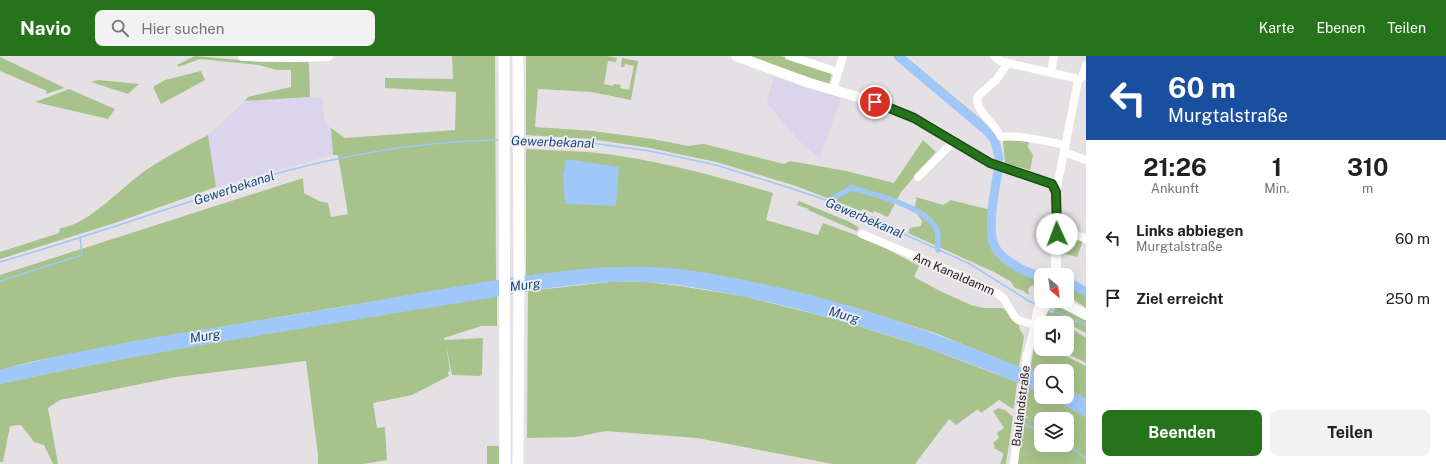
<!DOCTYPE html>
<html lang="de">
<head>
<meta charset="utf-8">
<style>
  body { margin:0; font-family:"Public Sans",sans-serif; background:#f2f2f2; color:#202124; height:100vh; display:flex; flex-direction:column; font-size:15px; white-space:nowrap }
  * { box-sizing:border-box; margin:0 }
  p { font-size:13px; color:#757577 }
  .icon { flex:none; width:22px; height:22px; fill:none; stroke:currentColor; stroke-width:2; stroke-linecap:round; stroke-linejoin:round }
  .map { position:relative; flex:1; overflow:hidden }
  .panel { display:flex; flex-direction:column; background:#fff; width:360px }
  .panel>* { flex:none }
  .top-card { background:#1a4fa0; color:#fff; overflow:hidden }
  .needle { width:26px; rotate:151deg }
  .fabs { position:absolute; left:1034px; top:212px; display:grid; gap:8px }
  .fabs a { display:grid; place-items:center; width:40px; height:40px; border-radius:8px; background:#fff; box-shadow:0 4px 16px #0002; font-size:20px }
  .pin { position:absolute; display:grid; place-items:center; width:34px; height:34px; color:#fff; margin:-17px; border:2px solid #fff; border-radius:50%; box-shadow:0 1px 4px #0007 }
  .me { position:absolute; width:44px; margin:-22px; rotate:358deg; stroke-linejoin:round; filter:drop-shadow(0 0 3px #0008) }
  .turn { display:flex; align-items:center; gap:14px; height:84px; padding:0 16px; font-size:18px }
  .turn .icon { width:52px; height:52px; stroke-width:2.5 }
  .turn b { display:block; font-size:28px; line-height:34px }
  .eta { display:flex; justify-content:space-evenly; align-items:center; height:68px; text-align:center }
  .eta b { font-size:24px; font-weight:700; line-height:28px }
  .primary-button { display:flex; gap:8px; margin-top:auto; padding:8px 16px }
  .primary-button a { flex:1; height:46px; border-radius:8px; background:#25741c; color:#fff; font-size:16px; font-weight:700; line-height:46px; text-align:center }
  .primary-button a+a { background:#f2f2f2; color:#202124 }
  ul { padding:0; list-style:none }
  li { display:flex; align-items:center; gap:12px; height:60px; padding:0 16px }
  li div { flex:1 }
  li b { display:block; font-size:15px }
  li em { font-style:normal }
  header { display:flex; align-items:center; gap:24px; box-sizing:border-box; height:56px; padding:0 20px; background:#25741c; color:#fff }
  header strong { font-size:19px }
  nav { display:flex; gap:22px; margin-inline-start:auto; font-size:14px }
  .search { width:280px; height:36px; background:#f2f2f2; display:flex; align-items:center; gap:10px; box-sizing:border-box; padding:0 14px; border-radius:8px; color:#757577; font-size:15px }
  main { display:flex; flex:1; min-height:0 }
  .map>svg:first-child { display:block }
  .commercial { fill:#dad5ea }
  .green { fill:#a7c28b; fill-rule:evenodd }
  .water { fill:#9fc7f8 }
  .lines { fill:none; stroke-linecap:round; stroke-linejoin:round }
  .stream { stroke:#9fc7f8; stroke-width:1.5 }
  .canal { stroke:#9fc7f8; stroke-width:5.5 }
  .river { stroke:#9fc7f8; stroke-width:9 }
  .minor { stroke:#fff; stroke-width:8 }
  .major { stroke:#fff; stroke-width:10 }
  .highway { stroke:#fff; stroke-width:11 }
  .route-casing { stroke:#184b12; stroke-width:10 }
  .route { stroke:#25741c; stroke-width:7 }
  .labels { text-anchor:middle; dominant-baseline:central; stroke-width:3.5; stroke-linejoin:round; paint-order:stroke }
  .street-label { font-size:12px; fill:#211f21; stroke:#f2eef1 }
  .water-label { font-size:13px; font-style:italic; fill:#124983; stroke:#f2eef1 }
</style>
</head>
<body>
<header>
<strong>Navio</strong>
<div class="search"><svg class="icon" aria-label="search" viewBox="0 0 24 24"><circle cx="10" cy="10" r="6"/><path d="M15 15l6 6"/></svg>Hier suchen</div>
<nav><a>Karte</a><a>Ebenen</a><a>Teilen</a></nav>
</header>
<main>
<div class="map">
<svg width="1086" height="408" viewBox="0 0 1086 408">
  <rect width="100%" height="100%" fill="#e5e0e4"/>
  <path class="commercial" d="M774 20 829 37 841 42 820 103 798 84 767 47Z
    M322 41 325 68 331 72 333 99 216 131 208 79 245 45Z"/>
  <path class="green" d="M195 0 261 6H308L309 8 310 41 245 45 248 41 291 31V14H277L259 9 200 3 178 11 177 9Z
    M452 0H495L496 225 136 285 30 306 0 314V219L303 122 304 137 319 145 328 147 331 161 348 158 338 99H333L331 72 345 82 455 74 456 36 385 32V22L453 23Z
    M526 0H607L617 2 616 6 608 5 604 28 613 30 614 28 621 29 620 32 629 34 634 10 625 8 624 11H621L622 2 638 5 631 44 592 36 538 33 535 71 593 75 653 83 688 90 704 88 784 108 790 105 846 115 894 127 923 84 936 96 901 136 888 161 874 155 873 157 863 153 861 155 793 129 716 106 650 92 591 83 526 79Z
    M751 0H781L832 17 829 28 754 3Z
    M901 0H905L983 65 997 81 998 84 982 67Z
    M0 1 63 31 64 32 46 38 47 35 0 15Z
    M201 15 205 24 161 48 153 31 165 24Z
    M98 24 139 28 128 38 91 26Z
    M69 33 115 53 108 63 35 46Z
    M208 79 216 131 115 167 0 203V196L59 177 60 172C87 170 123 130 146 114 166 101 186 90 208 79Z
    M1014 82 1029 85 1028 91 1033 99 1030 114 1005 107 1003 85Z
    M526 93C547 94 567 95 588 96 651 102 712 119 773 137L766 164 818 179 823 167 872 185 919 210 914 221 940 235 971 249 984 252H1002L1007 255 1013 265 1019 269 1020 274 1024 280 1019 311 935 277 853 251 738 223 643 211 576 214 526 220Z
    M916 141 943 149 951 144 991 154C990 165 988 177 991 188 996 205 1025 220 1041 222V229L1030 230 1028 234 1029 238H1027L1024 235 1015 232 1010 225 994 216 908 177 910 172 921 170 922 165C920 161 915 157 915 152 915 148 917 145 916 141Z
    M799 145 850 166 858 171 859 173 856 175 808 154 809 153 797 149Z
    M1068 181 1083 185 1077 201 1062 197 1065 182Z
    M1067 223 1073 225 1086 233V252L1067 239Z
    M610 226H647L680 230 742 240 835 263 922 290 1017 326 1014 351 1013 353 999 344 981 357 978 353 956 369 949 363 915 408H833L697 382 606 375 576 381 527 382 528 235Z
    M497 240V270H481L444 282 445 284 483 282 482 318 480 320 452 319 446 289 450 315 448 316 449 320 412 339 373 347 377 372 385 371 387 404 363 408H318V399L306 305 176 321 60 344 48 352 58 408H53L44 389 34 386 21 369 10 370 3 406H0V328C164 292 331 268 497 240Z
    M1052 248 1065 253 1086 263V277L1065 266 1044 260 1046 254 1053 257 1055 252 1049 250Z
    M1067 274 1069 275 1074 274 1086 282V307L1058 293H1067Z
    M1035 286 1041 289V293H1051L1086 310V343L1067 332V315H1041V320L1030 315Z
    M1028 331 1041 337V341H1050L1086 361V408H1017L1021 361 1030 362 1023 359ZM1041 363H1067V389H1041Z
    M998 352 1005 354 1013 361 1006 408H1000L1003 400V397L994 392 995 391 993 387 999 382 997 377 1004 372 993 355Z
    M487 390H499V408H487Z"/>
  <path class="water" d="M566 103 619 111 616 150 565 148 563 121Z
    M608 211C628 211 648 210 669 212 704 215 739 223 773 230 866 251 954 283 1041 320V337C954 298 864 269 772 247 731 238 688 228 645 226 595 224 545 232 496 241 463 246 429 252 396 257 263 279 131 299 0 328V314C104 287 211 273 317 255 413 239 510 218 608 211Z
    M1067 332 1086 343V361L1050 341H1067Z"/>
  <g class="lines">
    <path class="stream" d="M523 83 591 87 650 95 716 109 793 133 829 145 863 160 873 161 893 171 904 178 970 208 1029 245 1036 248
      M0 206C66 187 130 165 195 144 231 132 266 119 302 111 366 95 433 85 499 84
      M0 225 82 199 80 181
      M1049 253 1086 269
      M1022 367 1041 376
      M1067 389 1086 402"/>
    <path class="canal" d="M829 145 851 132C874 138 924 150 936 172 939 178 938 187 938 194"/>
    <path class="river" d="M898 0 987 75 995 85 999 102
      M998 115C995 134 987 171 994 189 997 197 1005 203 1013 208 1021 214 1031 218 1041 220
      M1067 225 1086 236"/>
    <path class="minor" d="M789 0 838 16
      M994 0 1000 5 1016 9 1075 22 1078 25
      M1008 7 996 24 978 40C972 51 996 69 1001 81 1022 79 1044 85 1065 89
      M1051 17 1054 0
      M833 34 843 0
      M1064 96 1086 104
      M918 121 954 85
      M1056 136 1078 25 1082 21 1086 9
      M862 178 955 217 998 238 1004 243 1014 260 1018 264 1035 269
      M1057 178C1067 177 1077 178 1086 183
      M1036 269 1049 245
      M1014 408 1027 299 1035 269 1037 254 1041 245"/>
    <path class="major" d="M243 0 292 1 328 0
      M736 0 809 27 865 43 898 55 929 70 990 107 1052 128 1056 136V219
      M1059 245 1086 259"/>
    <path class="highway" d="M504 0 505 408
      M518 0 519 213 518 408"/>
  </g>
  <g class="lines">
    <defs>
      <path id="route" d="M875 46 914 62 990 107 1052 128 1056 136 1057 178"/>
    </defs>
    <use href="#route" class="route-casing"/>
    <use href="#route" class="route"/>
  </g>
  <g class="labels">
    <g class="street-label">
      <text transform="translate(954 218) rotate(24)">Am Kanaldamm</text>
      <text transform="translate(1021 350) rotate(-83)">Baulandstraße</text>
    </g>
    <g class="water-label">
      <text transform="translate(553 86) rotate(2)">Gewerbekanal</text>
      <text transform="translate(234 132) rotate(-18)">Gewerbekanal</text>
      <text transform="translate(865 162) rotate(23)">Gewerbekanal</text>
      <text transform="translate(525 229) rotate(-7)">Murg</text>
      <text transform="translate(844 259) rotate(16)">Murg</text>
      <text transform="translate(205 280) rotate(-9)">Murg</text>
    </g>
  </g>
</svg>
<div class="fabs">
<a><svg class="needle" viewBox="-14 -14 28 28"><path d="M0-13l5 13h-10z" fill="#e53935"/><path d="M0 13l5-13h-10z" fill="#757577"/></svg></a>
<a><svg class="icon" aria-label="sound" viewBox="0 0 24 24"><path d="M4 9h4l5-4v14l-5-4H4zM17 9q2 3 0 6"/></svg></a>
<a><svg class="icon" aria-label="search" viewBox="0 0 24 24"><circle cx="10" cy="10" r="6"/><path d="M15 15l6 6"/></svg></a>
<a><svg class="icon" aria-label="layers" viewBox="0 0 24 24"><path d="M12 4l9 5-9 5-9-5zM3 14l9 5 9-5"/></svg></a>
</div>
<div class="pin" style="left:875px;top:46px;background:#d93025"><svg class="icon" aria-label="arrive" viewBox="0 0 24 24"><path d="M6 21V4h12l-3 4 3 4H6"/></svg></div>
<svg class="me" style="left:1057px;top:178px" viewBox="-20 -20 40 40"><circle r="19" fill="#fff"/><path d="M0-13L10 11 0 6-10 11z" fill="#25741c"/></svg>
</div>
<section class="panel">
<div class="top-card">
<div class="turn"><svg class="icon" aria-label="left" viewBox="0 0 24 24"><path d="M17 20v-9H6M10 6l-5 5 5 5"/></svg><div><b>60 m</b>Murgtalstraße</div></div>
</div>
<div class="eta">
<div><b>21:26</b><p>Ankunft</p></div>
<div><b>1</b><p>Min.</p></div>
<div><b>310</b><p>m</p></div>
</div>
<ul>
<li><svg class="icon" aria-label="left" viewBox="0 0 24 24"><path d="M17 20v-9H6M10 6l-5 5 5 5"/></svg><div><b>Links abbiegen</b><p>Murgtalstraße</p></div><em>60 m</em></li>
<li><svg class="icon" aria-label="arrive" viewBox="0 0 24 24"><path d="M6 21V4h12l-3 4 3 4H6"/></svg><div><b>Ziel erreicht</b></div><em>250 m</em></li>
</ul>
<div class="primary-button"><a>Beenden</a><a>Teilen</a></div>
</section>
</main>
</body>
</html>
